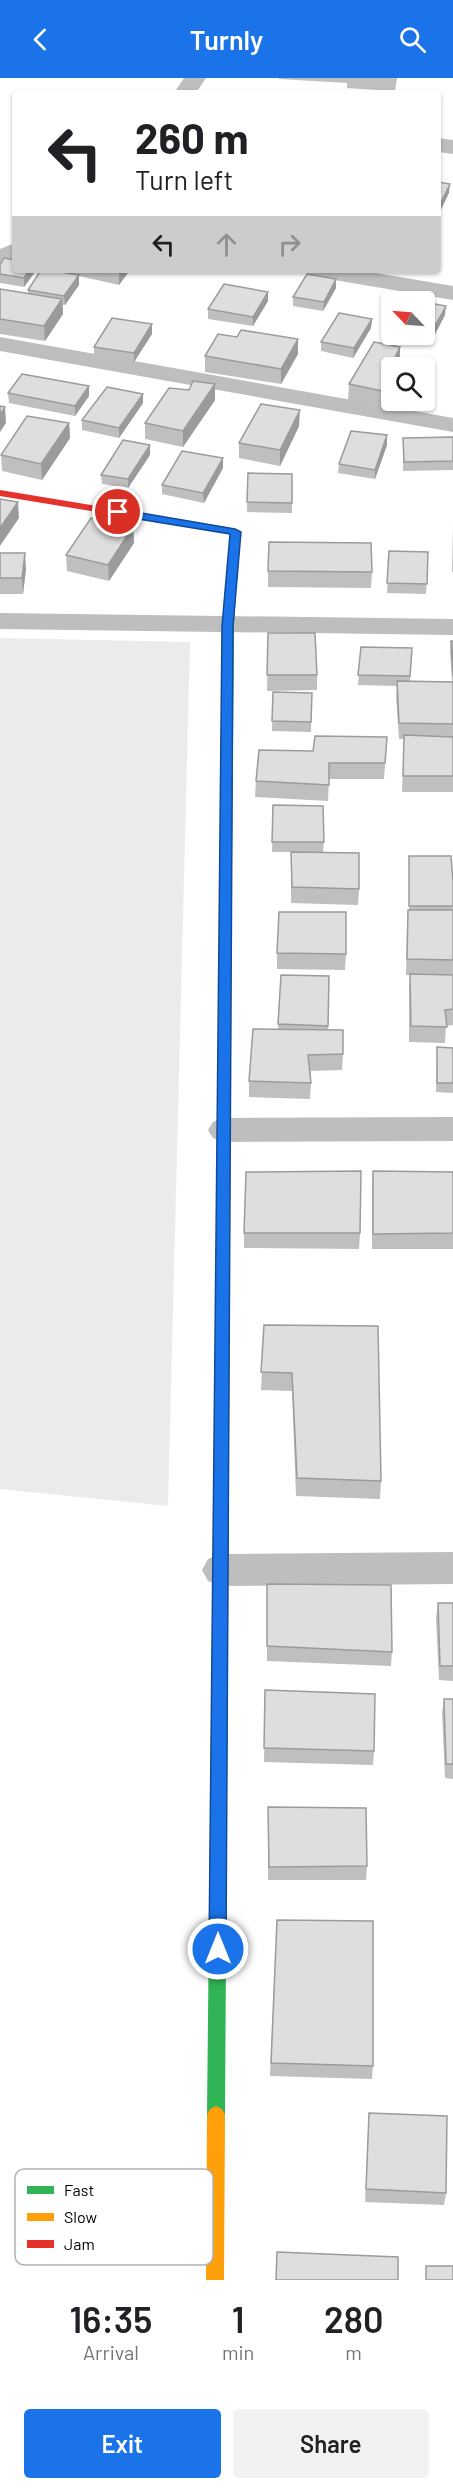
<!DOCTYPE html>
<html lang="en">
<head>
<meta charset="utf-8">
<style>
  body { margin:0; font-family:Barlow,sans-serif; background:#f2f2f2; color:#202124; height:100vh; display:flex; flex-direction:column; font-size:22px; white-space:nowrap }
  * { box-sizing:border-box; margin:0 }
  p { font-size:20px; color:#757577 }
  .icon { flex:none; width:33px; height:33px; fill:none; stroke:currentColor; stroke-width:2; stroke-linecap:round; stroke-linejoin:round }
  .map { position:relative; height:2202px; overflow:hidden }
  .panel { display:flex; flex-direction:column; background:#fff; flex:1 }
  .panel>* { flex:none }
  .hud { position:absolute; left:12px; top:12px; width:429px; height:183px; border-radius:6px; box-shadow:0 2px 4px #0004; background:#fff; color:#202124; overflow:hidden }
  .needle { width:39px; rotate:295deg }
  .fabs { position:absolute; left:381px; top:213px; display:grid; gap:12px }
  .fabs a { display:grid; place-items:center; width:54px; height:54px; border-radius:6px; background:#fff; box-shadow:0 2px 4px #0004; font-size:30px }
  .pin { position:absolute; display:grid; place-items:center; width:51px; height:51px; color:#fff; margin:-26px; border:3px solid #fff; border-radius:50%; box-shadow:0 2px 6px #0007 }
  .me { position:absolute; width:66px; margin:-33px; rotate:0deg; stroke-linejoin:round; filter:drop-shadow(0 0 4px #0008) }
  .turn { display:flex; align-items:center; gap:21px; height:126px; padding:0 24px; font-size:27px }
  .turn .icon { width:78px; height:78px; stroke-width:2.5 }
  .turn b { display:block; font-size:42px; line-height:51px }
  .lanes { display:flex; align-items:center; height:57px; padding:0 24px; background:#0003; justify-content:center; gap:30px; direction:ltr }
  .lanes .off { opacity:.35 }
  .eta { display:flex; justify-content:space-evenly; align-items:center; height:102px; text-align:center }
  .eta b { font-size:36px; font-weight:600; line-height:42px }
  .cta { display:flex; gap:12px; margin-top:auto; padding:12px 24px }
  .cta a { flex:1; height:69px; border-radius:6px; background:#1a73e8; color:#fff; font-size:24px; font-weight:600; line-height:69px; text-align:center }
  .cta a+a { background:#f2f2f2; color:#202124 }
  header { display:flex; justify-content:space-between; align-items:center; height:78px; padding:0 24px; background:#1a73e8; color:#fff; font-size:27px; font-weight:600 }
  .map>svg:first-child { display:block }
  .green { fill:#ebebeb }
  .lines { fill:none; stroke-linecap:round; stroke-linejoin:round }
  .street { fill:#bebebe; fill-rule:evenodd }
  .fast { fill:#30b455; fill-rule:evenodd }
  .slow { fill:#ff9f0a; fill-rule:evenodd }
  .jam { fill:#e5322d; fill-rule:evenodd }
  .wall { fill:#bfbfbf }
  .shaded-wall { fill:#9b9b9b }
  .building { fill:#dedede; stroke:#9b9b9b; stroke-width:1.5 }
  .route { fill:#1a73e8; stroke:#114b97; stroke-width:1.5 }
  .key { fill:#fff; stroke:#b2b2b2; stroke-width:1.5 }
  .key-label { font-size:16px; fill:#000 }
</style>
</head>
<body>
<header><svg class="icon" aria-label="back" viewBox="0 0 24 24"><path d="M15 5l-7 7 7 7"/></svg>Turnly<svg class="icon" aria-label="search" viewBox="0 0 24 24"><circle cx="10" cy="10" r="6"/><path d="M15 15l6 6"/></svg></header>
<div class="map">
<svg width="453" height="2202" viewBox="0 0 453 2202">
  <rect width="100%" height="100%" fill="#fff"/>
  <path class="green" d="M0 560 190 564 168 1428 0 1411Z"/>
  <g class="lines">
    <path class="street" d="M184 0H206L196 15H174Z
      M438 60 453 62V76L438 74Z
      M15 165V182L0 188V171Z
      M304 192H358L453 208V222L316 199 308 197Z
      M0 259 453 340V354L0 273Z
      M0 535 453 541V557L0 551Z
      M453 1039V1063L224 1064 213 1060 208 1052 213 1044 224 1040Z
      M453 1474V1506L221 1508 208 1503 202 1492 208 1481 221 1476Z"/>
    <path class="fast" d="M200 445 235 451 240 454 234 547 232 786 226 790 220 786 222 547 230 456 196 450 195 448Z
      M220 1548 225 1550 228 1555 225 2037 222 2043 216 2046 210 2043 207 2037 212 1555 215 1550Z"/>
    <path class="slow" d="M226 782 232 786 230 1170 228 1174H218L216 1170 220 786Z
      M216 2028 222 2031 225 2037 224 2202H206L207 2037 210 2031Z"/>
    <path class="jam" d="M0 412 200 445 205 448 200 451 0 418Z
      M223 1165 228 1166 230 1170 228 1555 225 1560 220 1562 215 1560 212 1555 216 1170 218 1166Z"/>
  </g>
  <path class="wall" d="M279 0H397L395 13 347 10V5L279 1Z
    M0 187 15 192H54L53 193 62 195V192H130L119 207 79 198V207L65 227H63V236L45 263 0 256V211L28 215V212L40 193 34 192 35 194 24 209 0 205Z
    M336 210 323 233 293 228V219Z
    M268 214V223L253 248 208 241V231Z
    M424 224 445 237 433 260 413 256H424Z
    M372 241 371 250 353 280 321 273V264Z
    M152 246V256L134 284 94 278V269Z
    M237 259 298 261V276L281 306 205 294V278Z
    M400 269V284L397 290H392V322H397L393 331 348 322 349 306Z
    M89 308V318L75 338 9 325 8 315Z
    M143 316V325L119 360 82 352V342Z
    M215 322 183 369 145 361V345Z
    M69 345 70 360 42 402 2 393 1 377Z
    M299 348 280 388 239 380V365Z
    M387 357V367L375 401 338 395 339 386Z
    M453 359V392L403 393V360Z
    M150 377 128 410 102 406 101 397Z
    M223 380V390L204 425 162 416V407Z
    M248 395 292 396V435L247 434Z
    M453 447V494H452Z
    M133 449 134 465 109 503 67 493 66 477Z
    M389 473 428 474 426 516 387 515Z
    M0 475 26 491 23 516H0Z
    M268 493 372 494 371 510 268 509Z
    M268 555 317 597V612L267 613Z
    M451 563H453V714H402L404 661H399L396 619 397 608 358 607 361 569 412 570 410 603 452 604 450 573Z
    M273 614 312 615 311 654 272 653Z
    M387 659 384 701H329L328 723 255 719 256 703 313 673Z
    M273 727 324 764 323 774H272Z
    M291 774 359 811 358 827 291 825Z
    M409 778 453 803V947L446 948 445 965 409 964V912L410 897H406L407 848 408 832H409Z
    M277 875 346 876 345 892 277 891Z
    M281 897 329 898 328 952 343 976 342 992 310 993 311 1005 310 1021 249 1019V1003L278 951Z
    M437 969 453 970V1015L436 1014Z
    M373 1093 453 1094V1171H372V1109Z
    M244 1155H360L359 1171 244 1170Z
    M264 1247 381 1403 380 1421 296 1418 292 1313 261 1312Z
    M267 1506 392 1574 391 1588 267 1583Z
    M438 1525H453V1603L439 1602 436 1540Z
    M265 1612 374 1673 373 1687 264 1684Z
    M444 1621H453V1701L445 1700 442 1635Z
    M268 1743 367 1788 366 1802H268Z
    M277 1842 373 1988 372 2001 270 1998Z
    M369 2035 446 2115 444 2127 365 2124Z"/>
  <path class="shaded-wall" d="M450 106 449 115 438 138V130Z
    M29 192H34L35 194 24 209V200Z
    M119 192H130L119 207Z
    M79 197V207L65 227 64 218Z
    M336 201V210L323 233 324 224Z
    M268 214V223L253 248V239Z
    M62 221 63 236 45 263 44 248Z
    M446 228 445 237 433 260V251Z
    M372 241 371 250 353 280 354 270Z
    M152 246V256L134 284V275Z
    M298 261V276L281 306V291Z
    M400 269V284L397 290H392V300L386 297Z
    M215 306V322L183 369V353Z
    M89 308V318L75 338V328Z
    M143 316V325L119 360V350Z
    M393 322H397L393 331Z
    M5 329 6 345 0 354V337Z
    M300 332 299 348 280 388V372Z
    M69 345 70 360 42 402 41 386Z
    M387 357V367L375 401V392Z
    M150 367V377L128 410V401Z
    M223 380V390L204 425 203 415Z
    M18 424 19 440 0 468V450Z
    M133 449 134 465 109 503 108 487Z
    M25 475 26 491 23 516 22 500Z"/>
  <path class="building" d="M438 104 450 106 438 130Z
    M4 180 15 182V192H29L24 200 0 196V187Z
    M41 192H47L79 197 64 218 28 212Z
    M307 196 336 201 324 224 293 219Z
    M224 206 268 214 253 239 208 231Z
    M0 211 62 221 44 248 0 241Z
    M407 221 422 224H406Z
    M424 224 446 228 433 251 424 249Z
    M339 235 372 241 354 270 321 264Z
    M112 240 152 246 134 275 94 269Z
    M241 252 298 261 281 291 205 278 218 256 237 259Z
    M374 264 400 269 386 297 392 298V315L349 306Z
    M22 296 89 308 75 328 8 315Z
    M193 303 215 306 183 353 145 345 169 310 189 312Z
    M107 309 143 316 119 350 82 342Z
    M261 326 300 332 280 372 239 365Z
    M0 328 5 329 0 337Z
    M27 338 69 345 41 386 1 377Z
    M351 353 387 357 375 392 339 386Z
    M453 359V383L404 384 403 360Z
    M123 362 150 367 128 401 101 397Z
    M182 373 223 380 203 415 162 407Z
    M248 395 292 396V425L247 424Z
    M0 421 18 424 0 450Z
    M91 440 133 449 108 487 66 477Z
    M269 464 371 465 372 494 268 493Z
    M389 473 428 474 427 506 387 505Z
    M0 475H25L22 500H0Z
    M268 555H315L317 597H267Z
    M451 563H453V598Z
    M361 569 412 570 410 598 358 597Z
    M397 603 453 604V646L399 645Z
    M273 614 312 615 311 644 272 643Z
    M404 657 453 659V698H403Z
    M315 658 387 659 385 685H329V707L256 703 259 672 313 673Z
    M273 727 323 728 324 764H272Z
    M291 774 359 775V811L292 809Z
    M409 778H451L453 803V828H409Z
    M408 832H453V882L407 881Z
    M279 834H346V876L277 875Z
    M410 896 453 897V931L445 932 447 949 411 948Z
    M281 897 329 898 328 948 278 946Z
    M253 951 343 952V976L308 977 311 1005 249 1003Z
    M437 969 453 970V1005H437Z
    M361 1093 360 1155H244L246 1094Z
    M373 1093 453 1094V1155L373 1156Z
    M264 1247 378 1248 381 1403 297 1400 292 1295 261 1294Z
    M267 1506 391 1507 392 1574 267 1568Z
    M438 1525H453V1588H440Z
    M265 1612 375 1616 374 1673 264 1670Z
    M444 1621H453V1686H446Z
    M268 1729 366 1730 367 1788 269 1789Z
    M277 1842 373 1843V1988L271 1985Z
    M369 2035 447 2038 446 2115 366 2111Z
    M277 2174 398 2179V2202H276Z
    M426 2188H453V2202H426Z"/>
  <path class="route" d="M118 431 235 451 241 454 233 548 226 1871 224 1876 218 1879 211 1876 209 1871 222 548 230 456 114 437 112 434Z"/>
  <rect x="15" y="2091" width="198" height="96" rx="9" class="key"/>
  <rect x="27" y="2108" width="27" height="8" fill="#30b455"/>
  <rect x="27" y="2135" width="27" height="8" fill="#ff9f0a"/>
  <rect x="27" y="2162" width="27" height="8" fill="#e5322d"/>
  <g class="key-label">
    <text x="64" y="2118">Fast</text>
    <text x="64" y="2145">Slow</text>
    <text x="64" y="2172">Jam</text>
  </g>
</svg>
<div class="fabs">
<a><svg class="needle" viewBox="-14 -14 28 28"><path d="M0-13l5 13h-10z" fill="#e53935"/><path d="M0 13l5-13h-10z" fill="#757577"/></svg></a>
<a><svg class="icon" aria-label="search" viewBox="0 0 24 24"><circle cx="10" cy="10" r="6"/><path d="M15 15l6 6"/></svg></a>
</div>
<div class="pin" style="left:118px;top:434px;background:#d93025"><svg class="icon" aria-label="arrive" viewBox="0 0 24 24"><path d="M6 21V4h12l-3 4 3 4H6"/></svg></div>
<svg class="me" style="left:218px;top:1871px" viewBox="-20 -20 40 40"><circle r="17" fill="#1a73e8" stroke="#fff" stroke-width="3"/><path d="M0-11L8 9 0 5-8 9z" fill="#fff"/></svg>
<div class="hud">
<div class="turn"><svg class="icon" aria-label="left" viewBox="0 0 24 24"><path d="M17 20v-9H6M10 6l-5 5 5 5"/></svg><div><b>260 m</b>Turn left</div></div>
<div class="lanes"><svg class="icon" aria-label="left" viewBox="0 0 24 24"><path d="M17 20v-9H6M10 6l-5 5 5 5"/></svg><svg class="icon off" aria-label="ahead" viewBox="0 0 24 24"><path d="M12 20V5M6 11l6-6 6 6"/></svg><svg class="icon off" aria-label="right" viewBox="0 0 24 24"><path d="M7 20v-9h11M14 6l5 5-5 5"/></svg></div>
</div>
</div>
<section class="panel">
<div class="eta">
<div><b>16:35</b><p>Arrival</p></div>
<div><b>1</b><p>min</p></div>
<div><b>280</b><p>m</p></div>
</div>
<div class="cta"><a>Exit</a><a>Share</a></div>
</section>
</body>
</html>
